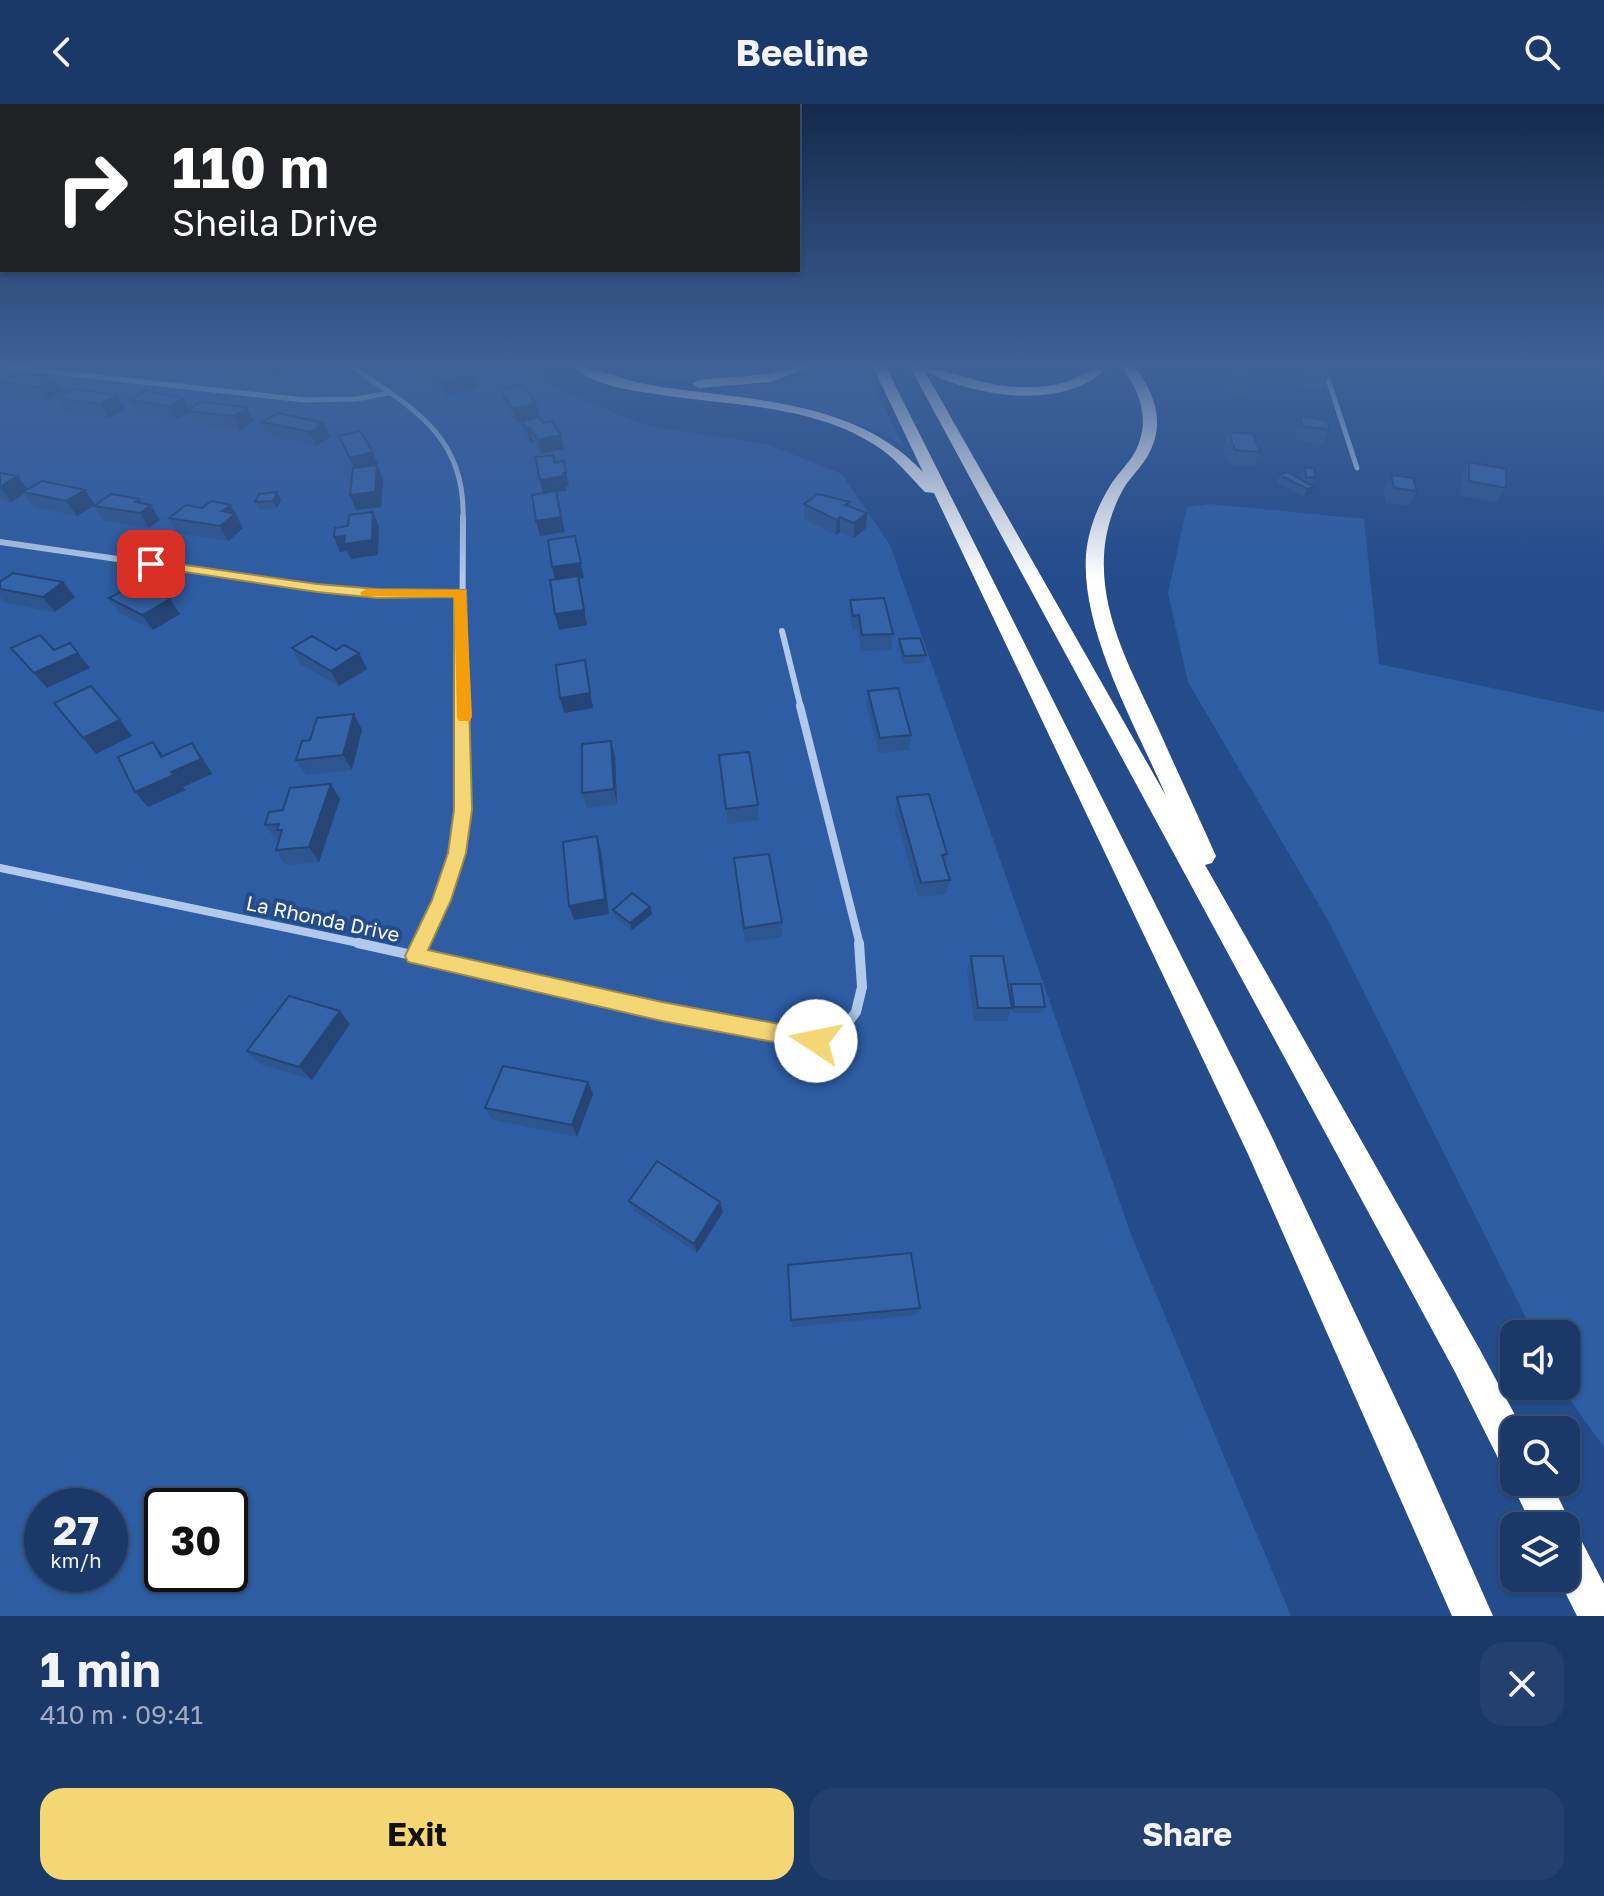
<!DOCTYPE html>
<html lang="en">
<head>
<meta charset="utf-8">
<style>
  body { margin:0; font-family:"Golos Text",sans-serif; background:#24406e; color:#f1f3f6; height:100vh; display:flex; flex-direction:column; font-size:30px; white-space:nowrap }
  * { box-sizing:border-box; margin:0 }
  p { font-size:26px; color:#a0acc0 }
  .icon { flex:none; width:44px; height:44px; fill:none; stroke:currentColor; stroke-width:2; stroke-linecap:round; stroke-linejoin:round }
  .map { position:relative; height:1512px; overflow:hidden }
  .side { display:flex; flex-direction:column; background:#1b3968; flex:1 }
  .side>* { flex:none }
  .guide { position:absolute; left:0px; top:0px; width:800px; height:168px; box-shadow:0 2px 6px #0004,0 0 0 2px #39537c; background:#202124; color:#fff; overflow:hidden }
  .controls { position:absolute; left:1500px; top:1216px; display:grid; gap:16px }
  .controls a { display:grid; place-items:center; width:80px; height:80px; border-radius:16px; background:#1b3968; box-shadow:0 2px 6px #0004,0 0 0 2px #39537c; font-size:40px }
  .speed { position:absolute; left:24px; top:1384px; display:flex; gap:16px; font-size:40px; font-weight:700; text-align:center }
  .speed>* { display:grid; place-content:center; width:104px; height:104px; border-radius:50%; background:#1b3968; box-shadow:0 2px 6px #0004,0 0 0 2px #39537c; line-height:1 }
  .speed small { font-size:20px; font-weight:400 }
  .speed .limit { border:4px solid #111; border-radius:12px; background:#fff; color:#111 }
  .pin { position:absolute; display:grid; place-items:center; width:68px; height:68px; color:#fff; margin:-34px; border-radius:16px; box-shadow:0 4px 12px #0006 }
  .me { position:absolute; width:88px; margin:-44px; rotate:281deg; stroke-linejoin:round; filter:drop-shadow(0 0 6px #0008) }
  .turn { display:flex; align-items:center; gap:28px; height:168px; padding:0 40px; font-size:36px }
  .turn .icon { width:104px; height:104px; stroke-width:2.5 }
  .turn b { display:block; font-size:56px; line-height:68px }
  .round { display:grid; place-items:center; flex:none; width:84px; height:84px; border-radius:24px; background:#24406e }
  .overview { display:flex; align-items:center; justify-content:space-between; height:136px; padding:0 40px }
  h1 { font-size:48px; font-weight:700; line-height:60px }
  .primary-button { display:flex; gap:16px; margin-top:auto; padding:16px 40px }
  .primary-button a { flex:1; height:92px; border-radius:24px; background:#f5d675; color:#111; font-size:32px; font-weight:700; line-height:92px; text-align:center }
  .primary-button a+a { background:#24406e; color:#f1f3f6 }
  header { display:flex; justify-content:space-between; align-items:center; height:104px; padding:0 40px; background:#1b3968; font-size:36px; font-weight:700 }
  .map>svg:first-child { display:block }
  .green { fill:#2e5da3; fill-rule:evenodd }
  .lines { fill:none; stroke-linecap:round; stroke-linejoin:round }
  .minor-far3 { stroke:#b1c9ea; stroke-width:5 }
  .minor-far2 { stroke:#b1c9ea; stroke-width:6 }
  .minor-far1 { stroke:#b1c9ea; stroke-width:8 }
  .minor { stroke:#b1c9ea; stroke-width:10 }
  .motorway { fill:#fff; fill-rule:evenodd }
  .wall { fill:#2d5590 }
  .shaded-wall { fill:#244576 }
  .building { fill:#3463a8; stroke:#244576; stroke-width:2 }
  .route { fill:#f5d675; stroke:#9f8b4c; stroke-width:2 }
  .slow { fill:#f59e0b }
  .labels { text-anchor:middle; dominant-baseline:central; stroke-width:8; stroke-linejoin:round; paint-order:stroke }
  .street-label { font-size:20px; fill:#fff; stroke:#244c8b }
</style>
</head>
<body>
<header><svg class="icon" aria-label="back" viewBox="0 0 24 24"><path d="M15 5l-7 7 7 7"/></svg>Beeline<svg class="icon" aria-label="search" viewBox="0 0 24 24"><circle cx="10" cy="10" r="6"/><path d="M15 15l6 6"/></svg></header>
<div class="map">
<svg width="1604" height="1512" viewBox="0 0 1604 1512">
  <rect width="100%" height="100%" fill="#244c8b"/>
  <path class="green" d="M0 263H534L556 284 644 321 769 341 842 370 890 441 1132 1133 1291 1512H0ZM42 1402H110V1470H42ZM162 1402H230V1470H162Z
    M621 263H792C744 285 669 283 621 263Z
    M820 263H864L903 341C844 309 785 297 719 291L722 285 793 275Z
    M1210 400 1364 415 1379 560 1604 608V1343L1560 1282H1566V1230H1534L1328 816 1188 578 1168 489 1187 403Z"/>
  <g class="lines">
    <path class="minor-far3" d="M10 263 304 296 356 295 389 289
      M352 263C413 304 466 332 463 415
      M1324 263 1357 364"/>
    <path class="minor-far2" d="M0 438 317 484 377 490 461 489
      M782 527 801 604
      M462 604 463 413"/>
    <path class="minor-far1" d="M800 602 860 841
      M0 764 368 841
      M420 841C435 811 449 782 457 750 468 702 462 650 462 602"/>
    <path class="minor" d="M358 839 662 907 816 937 841 928 856 908 862 883 859 839
      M415 852 421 839"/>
    <path class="motorway" d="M574 263C599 263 624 277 650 281 744 297 853 293 923 368L873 263H886L1270 1029 1417 1340 1493 1512H1452L1248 1050 934 389 925 388C911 374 898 357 881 345 816 300 730 302 655 290 629 286 593 281 574 263Z
      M790 263H809L771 278 699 284 692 280 699 276 769 270Z
      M910 263C949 263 978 282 1019 283 1035 283 1053 283 1068 277 1083 272 1091 263 1107 263 1067 308 972 293 924 266L1166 692C1136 622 1081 528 1086 451 1088 427 1097 403 1110 382 1116 372 1125 363 1132 353 1152 321 1142 291 1122 263H1135C1156 291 1166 321 1147 353 1141 363 1132 372 1125 382 1113 402 1105 428 1104 452 1101 514 1133 569 1158 624 1177 667 1197 709 1216 752L1212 759 1205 761 1479 1244 1523 1326H1514V1366L1501 1360 1455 1268Z
      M1514 1371V1378H1551L1572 1422 1569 1430 1580 1434 1604 1480V1512H1577L1558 1474H1566V1422H1532L1511 1378Z"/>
  </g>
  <path class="wall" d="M232 263H287L288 266 276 275 235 270Z
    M1301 263H1312L1329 272 1323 286 1298 284 1296 276Z
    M428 267 474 269 478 283 447 292 432 281Z
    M1228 267 1254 276 1249 290 1228 289 1223 281Z
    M18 270 63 288 47 297 11 292 1 278Z
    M500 285 536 300 539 313 543 319 561 331 564 345 541 350 533 338 530 339 525 331 522 318 517 319 504 299Z
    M117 291 126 305 109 314 66 309 57 294Z
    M130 296 189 305 200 298 253 317 241 327 194 321 188 309 176 316 138 310Z
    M1301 312 1329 326 1322 340 1296 336 1295 327Z
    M263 318 324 319 330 333 316 342 270 332Z
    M1229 328 1260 348 1254 362 1229 361 1223 343Z
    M339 332 373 348 383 376 381 403 356 406 350 391 354 364Z
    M1469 358 1506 384 1496 399 1460 391 1461 373Z
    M1305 363 1315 374 1311 381 1314 383 1311 390 1304 393 1277 378 1280 371 1302 376V371Z
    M0 369 28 386H85L95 401 77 412 34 403 24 390 11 398 0 396Z
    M1391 371 1417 387 1409 402 1386 399 1383 385Z
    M281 396 277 404 259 406 255 398Z
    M850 398V403L867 409 866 424 854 434 840 428 836 431 804 415V400Z
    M142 399 151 401 160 416 149 424 104 417 94 402Z
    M231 401 243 424 228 437 178 429 169 414 202 404Z
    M0 478 75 493 55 508 5 499 0 493Z
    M109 494 180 510 153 526 120 509Z
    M850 496 893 530 891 546 861 547 858 527H853L850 511Z
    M899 535 926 551 924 559 903 560 898 543Z
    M292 544 336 546 359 549 367 565 339 582 300 560Z
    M868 587 911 631 909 646 879 649 867 602Z
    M354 610 362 626 352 666 306 671 296 656 310 636Z
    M615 652 617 700 587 704 582 689Z
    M721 667 758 701 759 716 728 720Z
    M897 693 947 750 945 761 950 776 946 790 918 793 895 708Z
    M340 695 319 758 286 761 276 746 279 736H276L265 721 283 706Z
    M734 754 782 818V833L745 838Z
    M613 806 652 810 632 826 615 813Z
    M971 852 1009 886 1011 880 1045 903 1042 909H1012L1011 905 1007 917H974L967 866Z
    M350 920 312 976 260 960 247 947Z
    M588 978 593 990 577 1033 493 1016 485 1004Z
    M629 1097 723 1108 697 1149 634 1107Z
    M788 1161 920 1204 916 1211 792 1223Z"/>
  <path class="shaded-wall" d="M271 263H287L288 266 276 275Z
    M408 263H428L410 269Z
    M474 269 478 283 447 292 443 278Z
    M55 275 63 288 47 297 38 283Z
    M117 291 126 305 109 314 101 300Z
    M183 294 190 307H187L188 309 176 316 169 302Z
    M536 300 539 314 517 319 513 305Z
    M247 303 253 317 241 327 234 312Z
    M324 319 330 333 316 342 310 328Z
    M530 324 533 338 530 339 527 325Z
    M561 331 564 345 541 350 538 336Z
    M373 348 383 376 381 403 356 406 350 391 356 368 350 354Z
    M566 368 569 383H566L567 387 556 388 565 428 540 432 536 417 543 390 540 376Z
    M18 372 29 387 23 388 24 390 11 398 0 383Z
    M1314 383 1311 390 1304 393 1307 385Z
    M85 386 95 401 77 412 66 397Z
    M277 388 281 396 277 404 273 397Z
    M139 395 146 405 151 401 160 416 149 424 135 398Z
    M231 401 243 424 228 437 220 422 222 407Z
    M373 408 379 423 378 451 351 455 347 447 340 448 334 433Z
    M867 409 866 424 854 434V419Z
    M840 413V428L836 431 837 416Z
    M575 432 584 474 579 475 587 521 559 526 555 510 556 479 552 463Z
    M63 478 75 493 55 508 43 493Z
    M170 495 180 510 153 526 142 511Z
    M78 549 90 564 47 584 34 569Z
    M359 549 367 565 339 582 331 567Z
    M585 556 593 604 564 609 560 594Z
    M354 610 362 626 352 666 343 651Z
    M120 616 132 632 96 650 83 634Z
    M611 637 615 652 617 700 614 685Z
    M153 638 165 654 192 639 203 655 212 670 183 683 186 686 148 703 135 688 171 668 161 653Z
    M331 680 340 695 319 758 309 743Z
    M597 732 601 747 609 810 574 816 569 802Z
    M650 803 652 810 632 826 630 819Z
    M340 907 350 920 312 976 299 963Z
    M588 978 593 990 577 1033 572 1021Z
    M720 1098 723 1108 697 1149 694 1140Z"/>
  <path class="building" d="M441 263H453L459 268 469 265 474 269 443 278 428 267Z
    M1302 263 1326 264 1329 272 1304 270Z
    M1230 265 1248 267 1254 276H1233L1228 267Z
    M18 270 55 275 38 283 1 278Z
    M523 281 536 300 513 305 500 285Z
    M74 285 117 291 101 300 57 294Z
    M145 287 183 294 169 302 130 296Z
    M200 298 247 303 234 312 187 307Z
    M278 309 324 319 310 328 263 318Z
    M1301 312 1328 317 1329 326 1302 322Z
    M539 313 543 319 552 317 561 331 538 336 530 324 527 325 522 317Z
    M360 327 373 348 350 354 339 332Z
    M1229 328 1253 330 1260 348 1235 346Z
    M553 351 555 359 564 357 566 368 563 369 564 372 540 376 535 353Z
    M1469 358 1506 365V384L1469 377Z
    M377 361 375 388 350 391 353 364Z
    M1305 363 1314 365 1315 374 1306 373Z
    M1287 368 1314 383 1307 385 1280 371Z
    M0 369 18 372 0 383Z
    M1391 371 1413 374 1417 387 1394 384Z
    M42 377 85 386 66 397 23 388Z
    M556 387 561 413 536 417 532 391Z
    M277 388 273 397 255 398 259 390Z
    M111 390 139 395 135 398 151 401 140 409 94 402Z
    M818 390 850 398 845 401 867 409 854 419 840 413 837 416 804 400Z
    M211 397 231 401 222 407 235 410 220 422 169 414 186 401 202 404Z
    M373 408 372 436 344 440 345 432 334 433 335 424 348 422 349 411Z
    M575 432 581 459 552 463 548 436Z
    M13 469 63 478 43 493 0 485V478Z
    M578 472 584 506 555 510 550 476Z
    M137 479 170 495 142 511 109 494Z
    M884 494 893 530 862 531 859 511 853 512 850 496Z
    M40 531 54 546 70 539 78 549 34 569 11 544Z
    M312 532 336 546 344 541 359 549 331 567 292 544Z
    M920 534 926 551 904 552 899 535Z
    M585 556 590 589 560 594 556 561Z
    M91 582 120 616 83 634 54 599Z
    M898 584 911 631 880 634 868 587Z
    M354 610 343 651 296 656 302 637 310 636 317 614Z
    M611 637 614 685 582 689V640Z
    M153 638 161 653 192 639 201 655 171 668 174 671 135 688 118 653Z
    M749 648 758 701 726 705 719 651Z
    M331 680 309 743 276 746 282 726H277L279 720 265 721 269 708 283 706 290 684Z
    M929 690 947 750 942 751 950 776 921 779 897 693Z
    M597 732 605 795 569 802 563 738Z
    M769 750 782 818 744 824 734 754Z
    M632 789 650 803 630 819 613 806Z
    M971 852H1003L1012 904H978Z
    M1011 880H1041L1045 903H1014Z
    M289 892 340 907 299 963 247 947Z
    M503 962 588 978 572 1021 485 1004Z
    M657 1057 720 1098 694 1140 629 1097Z
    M911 1149 920 1204 791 1216 788 1161Z"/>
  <linearGradient id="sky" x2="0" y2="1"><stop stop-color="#142a4c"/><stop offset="0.55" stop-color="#3f6198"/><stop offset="1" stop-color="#3f6198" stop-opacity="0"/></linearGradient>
  <rect width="1604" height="475" fill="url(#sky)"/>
  <path class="route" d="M151 456 317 480 377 485 466 486 472 706 466 749 451 796 428 846 662 898 816 927 824 930 827 937 824 944 816 946 662 917 408 858 405 852 432 796 448 749 454 706V493L377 494 317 488 146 462V457Z"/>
  <path class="slow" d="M366 485 466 486 472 613 470 617H459L457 613 454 493 362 492 360 489Z"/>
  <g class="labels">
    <g class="street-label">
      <text transform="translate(323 814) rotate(12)">La Rhonda Drive</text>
    </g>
  </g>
</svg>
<div class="controls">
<a><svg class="icon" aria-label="sound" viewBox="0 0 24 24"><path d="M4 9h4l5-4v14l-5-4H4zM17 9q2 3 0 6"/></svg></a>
<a><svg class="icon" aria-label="search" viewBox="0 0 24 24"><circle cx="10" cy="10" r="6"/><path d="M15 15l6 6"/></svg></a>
<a><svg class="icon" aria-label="layers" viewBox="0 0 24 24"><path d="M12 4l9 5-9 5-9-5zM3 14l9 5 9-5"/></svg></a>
</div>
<div class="speed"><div>27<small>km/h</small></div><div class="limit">30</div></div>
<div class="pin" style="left:151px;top:460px;background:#d93025"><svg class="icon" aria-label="arrive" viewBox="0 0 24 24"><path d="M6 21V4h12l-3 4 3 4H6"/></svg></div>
<svg class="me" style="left:816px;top:937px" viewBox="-20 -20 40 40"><circle r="19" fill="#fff"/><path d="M0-13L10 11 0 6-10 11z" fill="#f5d675"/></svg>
<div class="guide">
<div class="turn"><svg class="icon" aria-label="right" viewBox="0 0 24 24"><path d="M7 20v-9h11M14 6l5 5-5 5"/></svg><div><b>110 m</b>Sheila Drive</div></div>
</div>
</div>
<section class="side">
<div class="overview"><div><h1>1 min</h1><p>410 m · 09:41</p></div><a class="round"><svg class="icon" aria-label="close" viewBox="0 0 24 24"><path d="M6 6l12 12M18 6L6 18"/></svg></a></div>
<div class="primary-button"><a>Exit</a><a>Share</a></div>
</section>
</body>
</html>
